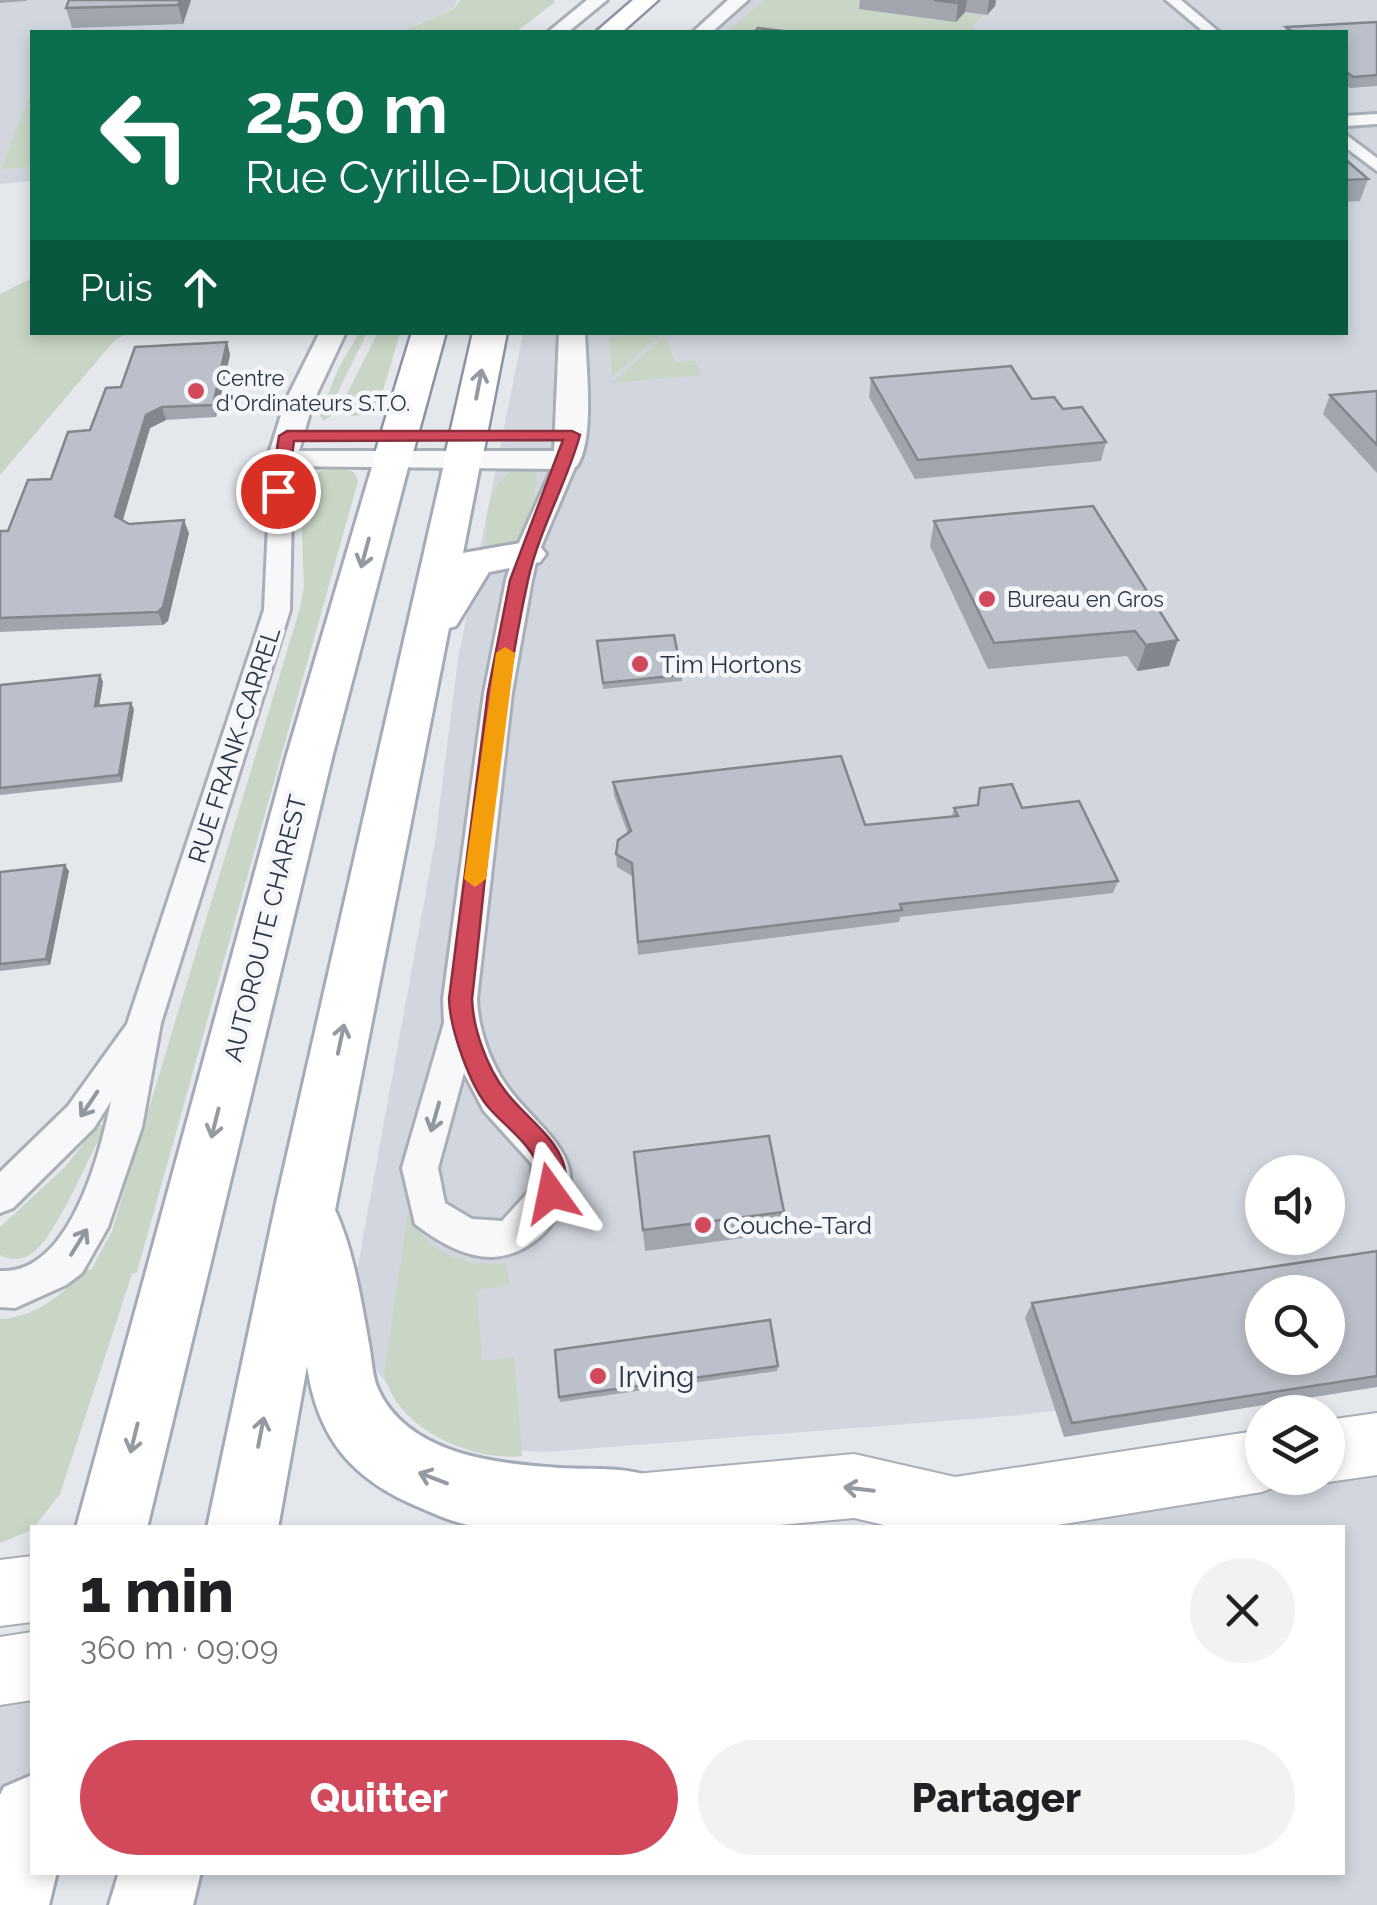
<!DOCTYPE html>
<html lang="fr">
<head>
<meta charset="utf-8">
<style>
  body { margin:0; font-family:Raleway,sans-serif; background:#f2f2f2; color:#202124; height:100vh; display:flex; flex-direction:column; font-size:38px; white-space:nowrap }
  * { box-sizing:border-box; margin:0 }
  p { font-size:32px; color:#757577 }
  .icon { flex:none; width:55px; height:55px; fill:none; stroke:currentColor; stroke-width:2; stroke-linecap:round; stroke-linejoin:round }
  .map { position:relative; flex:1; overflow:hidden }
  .sheet { position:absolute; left:30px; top:1525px; width:1315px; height:350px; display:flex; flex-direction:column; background:#fff; border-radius:0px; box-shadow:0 5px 15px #0003 }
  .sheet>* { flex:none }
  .guide { position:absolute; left:30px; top:30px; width:1318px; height:305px; border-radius:0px; box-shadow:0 5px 15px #0003; background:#0b6e4f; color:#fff; overflow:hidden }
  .controls { position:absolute; left:1245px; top:1155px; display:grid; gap:20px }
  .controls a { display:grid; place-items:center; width:100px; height:100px; border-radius:50%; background:#fff; box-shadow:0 5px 15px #0003; font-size:50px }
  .pin { position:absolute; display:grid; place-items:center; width:85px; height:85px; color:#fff; margin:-42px; border:5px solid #fff; border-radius:50%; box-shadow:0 2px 10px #0007 }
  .me { position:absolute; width:110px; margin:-55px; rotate:348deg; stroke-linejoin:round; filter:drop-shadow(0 0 8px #0008) }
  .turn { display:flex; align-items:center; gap:35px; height:210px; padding:0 50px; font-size:45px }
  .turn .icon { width:130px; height:130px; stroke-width:2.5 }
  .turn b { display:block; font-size:70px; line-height:85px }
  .then { display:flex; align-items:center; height:95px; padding:0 50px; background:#0003; gap:20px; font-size:38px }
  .round { display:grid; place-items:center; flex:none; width:105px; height:105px; border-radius:52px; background:#f2f2f2 }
  .summary { display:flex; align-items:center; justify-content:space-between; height:170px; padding:0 50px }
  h1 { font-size:60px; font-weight:800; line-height:75px }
  .button { display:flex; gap:20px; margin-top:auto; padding:20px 50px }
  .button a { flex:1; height:115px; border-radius:60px; background:#d1495b; color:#fff; font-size:40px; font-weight:800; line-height:115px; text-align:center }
  .button a+a { background:#f2f2f2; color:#202124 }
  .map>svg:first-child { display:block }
  .built { fill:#d2d6de; fill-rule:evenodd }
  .green { fill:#c9d6c5 }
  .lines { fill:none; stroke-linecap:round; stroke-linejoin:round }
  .minor-casing { stroke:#a9aeb7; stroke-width:6 }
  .tertiary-casing { stroke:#a9aeb7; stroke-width:6 }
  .secondary-casing { stroke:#a9aeb7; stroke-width:4 }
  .primary-casing { stroke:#a3abb8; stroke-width:6 }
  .motorway-casing { stroke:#8b94a3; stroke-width:5 }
  .minor { fill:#f7f8fa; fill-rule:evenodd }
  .tertiary { fill:#f7f8fa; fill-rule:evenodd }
  .secondary { fill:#fff; fill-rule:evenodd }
  .primary { fill:#fff; fill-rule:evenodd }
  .motorway { fill:#fff; fill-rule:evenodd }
  .wall { fill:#a1a5ae }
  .shaded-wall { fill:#83868d }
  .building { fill:#bbc0ca; stroke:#83868d; stroke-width:2.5; fill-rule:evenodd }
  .oneway { stroke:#959aa2 }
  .oneway2 { stroke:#9196a0 }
  .route { fill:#d1495b; stroke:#882f3b; stroke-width:2.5 }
  .slow { fill:#f59e0b }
  .poi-dot { fill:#d1495b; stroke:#f4f6f9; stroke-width:4 }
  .labels { text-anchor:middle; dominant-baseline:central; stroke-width:9; stroke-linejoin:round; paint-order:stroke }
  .far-poi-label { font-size:22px; fill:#2b3445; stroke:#f4f6f9; text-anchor:start }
  .poi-label { font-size:25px; fill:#2b3445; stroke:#f4f6f9; text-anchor:start }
  .street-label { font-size:25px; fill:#2b3445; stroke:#f4f6f9 }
  .near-poi-label { font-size:30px; fill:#2b3445; stroke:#f4f6f9; text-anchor:start }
</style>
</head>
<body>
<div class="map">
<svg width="1377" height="1905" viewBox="0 0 1377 1905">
  <rect width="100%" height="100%" fill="#e4e7ec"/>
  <path class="built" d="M0 0H458L453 9 399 32H32V181L0 184Z
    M730 0H1377V1368L1021 1415 546 1452 477 1448 410 1415 357 1343V1271L435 842 458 659 523 333 1345 332V32H690ZM1262 1172H1328V1238H1262ZM1262 1292H1328V1358H1262Z
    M1377 1444V1905H132L143 1872H1342V1528L914 1527 1007 1501 1262 1461V1478H1328V1451Z
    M32 1666V1810L5 1905H0V1671Z"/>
  <path class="green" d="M460 0H554V3L516 32H400L454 9Z
    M765 0H869L985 15 971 26 977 32 729 30Z
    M32 90V167L1 169Z
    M32 278V332L127 333 114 341 0 475V294Z
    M378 332 400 333 377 411C365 412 350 423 340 408Z
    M359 333H367L330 408 331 416 323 421 320 415 338 369Z
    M662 333 612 377 610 337Z
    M665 336 675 362 696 361 701 375 612 383Z
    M521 467 537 472 532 523 523 542 485 549C486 518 487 479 521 467Z
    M338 468 354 472 358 481 137 1272 132 1274 60 1494 32 1530 0 1543V1319C37 1317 62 1295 85 1269L91 1270 112 1231 300 608 304 586 300 486 321 471Z
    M99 1124 106 1126C89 1156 58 1231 36 1250 25 1260 13 1262 0 1255V1227L65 1167Z
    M408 1213C427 1253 463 1267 506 1263L510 1285 477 1290 482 1361 514 1357 522 1456C471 1462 394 1427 384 1373Z"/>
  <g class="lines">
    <defs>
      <path id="minor" d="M1166 0H1181L1219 32H1204Z
        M1377 114V124L1345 126V116Z
        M1345 134 1377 158V171L1345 147Z
        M282 453 293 460 290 610 161 1023 142 1127 108 1227 82 1273 66 1285 15 1308 0 1307V1271C70 1275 100 1154 111 1101L94 1128 13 1208 0 1213V1172L68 1106 127 1024 264 610 271 460Z
        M567 453 578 460 538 554 532 580 512 693 477 999C478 1028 489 1060 506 1085 542 1136 606 1163 545 1232 532 1246 511 1257 491 1257 463 1257 436 1240 415 1224L402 1168 444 1023 443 999 484 693 506 580 514 554 556 460ZM464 1073 484 1111 532 1164V1188L502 1221 472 1219 445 1203 438 1168Z"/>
      <path id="tertiary" d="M587 0H607L568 32H548Z
        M728 0H748L712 32H693Z
        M320 332H346L313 402 299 451H554L559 332H585C586 366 595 439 577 466L567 469 272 466 267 460 285 402Z"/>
      <path id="secondary" d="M1377 1413V1475L1328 1482 1317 1478H1328V1420Z
        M1262 1430V1478H1286L1284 1483 1262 1492 1039 1528H897L854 1518 747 1528H578L570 1509 579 1486 602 1477 854 1454 955 1477Z
        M32 1556V1622L0 1626V1560Z
        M32 1632V1700L0 1705V1637Z"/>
      <path id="primary" d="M392 449 405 452 410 460 332 758 147 1528H76L286 758 374 460 379 452Z
        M463 449 476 452 481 460 463 553 526 542 540 546 546 554 540 562 489 572 456 626 449 628 335 1210C354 1251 361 1300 369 1344 372 1359 372 1376 378 1389 408 1455 497 1464 560 1468 594 1470 626 1466 658 1479L668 1504 658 1528C603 1528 534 1534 480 1527 460 1525 439 1516 421 1508 353 1480 318 1440 307 1366L278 1528H207L276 1203 445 460 450 452Z
        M32 1775V1872H57L49 1905H0V1795L4 1787Z
        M119 1872H201L193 1905H109Z"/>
      <path id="motorway" d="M633 0H658L622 32H596Z
        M412 332H446L411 460 406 468 392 471 378 468 373 460Z
        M473 332H507L482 460 477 468 463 471 449 468 444 460Z"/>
    </defs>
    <use href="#minor" class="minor-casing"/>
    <use href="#tertiary" class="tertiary-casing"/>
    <use href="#secondary" class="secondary-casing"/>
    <use href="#primary" class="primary-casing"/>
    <use href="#motorway" class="motorway-casing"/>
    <use href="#minor" class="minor"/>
    <use href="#tertiary" class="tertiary"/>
    <use href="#secondary" class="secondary"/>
    <use href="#primary" class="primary"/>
    <use href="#motorway" class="motorway"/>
  </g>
  <path class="wall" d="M0 0H27L26 1 0 3Z
    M69 0H191L183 24 72 28 66 8Z
    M860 0H996L995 6 987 15 965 12 956 22 859 9Z
    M1377 22V86L1350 88 1345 84V32H1285L1286 27Z
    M1345 159 1368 179 1360 201 1345 202Z
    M227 342 230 355 216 417 166 420 150 428 123 520 129 524 189 533 168 621 163 625 0 632V531H8L90 430 121 387Z
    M871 378 1032 399 1063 409 1106 442 1101 461 915 479 869 397Z
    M1377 391V473L1323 414 1330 395Z
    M1093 506 1169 666 1137 671 1127 656 988 669 930 546 934 521Z
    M597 641 682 675V681L603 689Z
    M100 675 103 682 99 706 134 709 122 782 0 795V685Z
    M613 782 865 825 952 816 954 808 977 805 980 788 1022 808 1118 881 1113 893 900 917 899 922 638 955 632 876 617 867 616 854 628 834 614 795Z
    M69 871 50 965 0 971V872Z
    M634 1152 784 1212 782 1233 645 1251Z
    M1377 1251V1387L1064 1437 1025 1318 1032 1303Z
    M778 1366 777 1371 560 1402 559 1397Z"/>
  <path class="shaded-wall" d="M180 0H191L183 24 178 5Z
    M961 0H967L965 12 956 22 958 3Z
    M989 0H996L995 6 987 15Z
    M227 342 230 355 216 417 213 405Z
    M162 407 166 420 150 428 120 529 115 516 146 415Z
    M184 520 189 533 168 621 163 625 158 612Z
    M1178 640 1169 666 1137 671 1146 645Z
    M100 675 103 682 98 713 95 706Z
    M131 703 134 709 122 782 119 775Z
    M65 865 69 871 50 965 46 959Z"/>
  <path class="building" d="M69 0H180L178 5 66 8Z
    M934 0H961L958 3Z
    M1377 22V75L1353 77 1345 71V32H1293L1286 27Z
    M758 28 791 32H754Z
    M1345 159 1368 179 1345 180Z
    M227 342 213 405 162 407 146 415 115 516 129 524 184 520 163 607 158 612 0 618V531H8L28 480 51 479 68 432 90 430 106 388 121 387 135 347Z
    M1011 366 1032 399 1054 397 1063 409 1082 407 1106 442 918 460 871 378Z
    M1377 391V445L1330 395Z
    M1093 506 1178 640 1146 645 1135 631 994 643 934 521Z
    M674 635 682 675 603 683 597 641Z
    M100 675 95 706 131 703 119 775 0 788V685Z
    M841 756 865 825 958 816 954 808 978 805 980 788 1012 784 1022 808 1079 801 1118 881 900 904 902 910 638 942 632 863 616 854 618 840 631 831 613 782Z
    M65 865 46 959 0 964V872Z
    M769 1136 784 1212 643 1230 634 1152Z
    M1377 1251V1376L1072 1423 1032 1303ZM1262 1292H1328V1358H1262Z
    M770 1320 778 1366 559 1397 555 1350Z"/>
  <defs><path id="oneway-shaft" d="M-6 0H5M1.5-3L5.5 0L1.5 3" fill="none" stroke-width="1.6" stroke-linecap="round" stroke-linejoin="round" transform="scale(2.5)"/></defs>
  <g class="oneway">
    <use href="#oneway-shaft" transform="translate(479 384) rotate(-79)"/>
    <use href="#oneway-shaft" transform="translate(365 553) rotate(105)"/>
    <use href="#oneway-shaft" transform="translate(341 1039) rotate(-78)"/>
    <use href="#oneway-shaft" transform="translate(215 1123) rotate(104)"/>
    <use href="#oneway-shaft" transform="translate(261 1432) rotate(-79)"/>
    <use href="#oneway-shaft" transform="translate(134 1438) rotate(104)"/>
    <use href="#oneway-shaft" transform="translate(433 1478) rotate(-159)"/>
    <use href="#oneway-shaft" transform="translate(859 1489) rotate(-173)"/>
  </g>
  <g class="oneway2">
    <use href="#oneway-shaft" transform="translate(89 1104) rotate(124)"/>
    <use href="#oneway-shaft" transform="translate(435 1117) rotate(106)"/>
    <use href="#oneway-shaft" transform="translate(79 1242) rotate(-58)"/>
  </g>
  <path class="route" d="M287 431H572L580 435C566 485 539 530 528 580 498 717 488 859 472 999 473 1029 487 1068 506 1092 531 1125 583 1153 560 1201L551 1205 542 1201C536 1189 543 1175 537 1163 528 1142 505 1126 490 1109 470 1087 450 1029 449 999L488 692 510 580 563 440 294 441 287 491 278 496 270 491 279 436Z"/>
  <path class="slow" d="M505 647 515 653 486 879 475 887 464 879 496 653Z"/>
  <g class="poi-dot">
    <circle cx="196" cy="391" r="10"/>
    <circle cx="987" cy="599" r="10"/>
    <circle cx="640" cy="664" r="10"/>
    <circle cx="703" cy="1225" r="10"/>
    <circle cx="598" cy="1376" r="10"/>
  </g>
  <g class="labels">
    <g class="far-poi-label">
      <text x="216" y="378">Centre<tspan x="216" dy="25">d'Ordinateurs S.T.O.</tspan></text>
      <text x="1007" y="599">Bureau en Gros</text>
    </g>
    <g class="poi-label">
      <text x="660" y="664">Tim Hortons</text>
      <text x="723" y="1225">Couche-Tard</text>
    </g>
    <g class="street-label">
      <text transform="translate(234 745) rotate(-72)">RUE FRANK-CARREL</text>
      <text transform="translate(265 928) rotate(-76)">AUTOROUTE CHAREST</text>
    </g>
    <g class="near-poi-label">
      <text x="618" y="1376">Irving</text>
    </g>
  </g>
</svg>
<div class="controls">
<a><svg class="icon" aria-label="sound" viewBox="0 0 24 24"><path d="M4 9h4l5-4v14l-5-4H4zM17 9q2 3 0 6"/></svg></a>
<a><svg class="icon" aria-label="search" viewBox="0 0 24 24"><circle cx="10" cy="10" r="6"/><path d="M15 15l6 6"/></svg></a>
<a><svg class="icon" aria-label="layers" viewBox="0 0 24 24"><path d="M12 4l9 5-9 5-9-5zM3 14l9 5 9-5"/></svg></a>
</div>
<div class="pin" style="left:278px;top:491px;background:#d93025"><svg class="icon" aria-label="arrive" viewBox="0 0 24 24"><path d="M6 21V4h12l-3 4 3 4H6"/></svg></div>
<svg class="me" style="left:551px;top:1193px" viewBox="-20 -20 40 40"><path d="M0-17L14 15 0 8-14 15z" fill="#d1495b" stroke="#fff" stroke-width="4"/></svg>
<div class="guide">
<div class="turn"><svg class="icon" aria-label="left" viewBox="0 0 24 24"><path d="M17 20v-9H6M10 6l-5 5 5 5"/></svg><div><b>250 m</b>Rue Cyrille-Duquet</div></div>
<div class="then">Puis<svg class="icon" aria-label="ahead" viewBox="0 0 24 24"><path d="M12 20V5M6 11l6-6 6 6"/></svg></div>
</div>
<section class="sheet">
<div class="summary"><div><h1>1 min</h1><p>360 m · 09:09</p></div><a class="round"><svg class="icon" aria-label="close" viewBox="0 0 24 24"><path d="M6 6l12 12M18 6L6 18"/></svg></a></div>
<div class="button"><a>Quitter</a><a>Partager</a></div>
</section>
</div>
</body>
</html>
